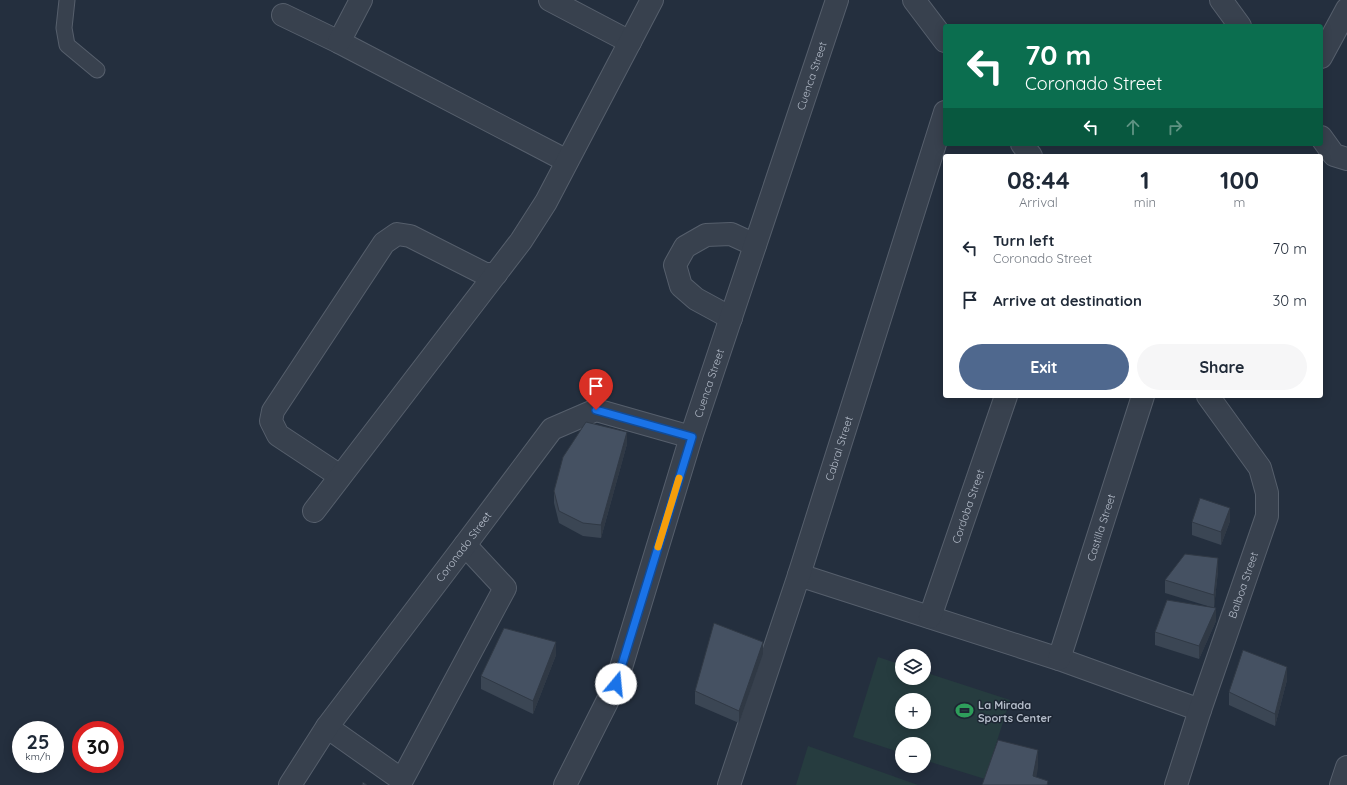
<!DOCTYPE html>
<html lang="en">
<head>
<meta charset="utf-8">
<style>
  body { margin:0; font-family:Quicksand,sans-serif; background:#f6f6f7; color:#1f2937; height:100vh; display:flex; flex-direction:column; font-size:15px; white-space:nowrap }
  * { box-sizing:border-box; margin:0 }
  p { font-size:13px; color:#747a83 }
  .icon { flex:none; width:22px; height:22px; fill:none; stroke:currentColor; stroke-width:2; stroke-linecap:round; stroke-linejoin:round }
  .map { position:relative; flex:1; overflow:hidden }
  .drawer { position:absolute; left:943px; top:154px; width:380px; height:244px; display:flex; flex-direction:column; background:#fff; border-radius:4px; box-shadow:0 2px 10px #0003 }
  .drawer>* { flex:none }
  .hud { position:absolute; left:943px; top:24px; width:380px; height:122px; border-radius:4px; box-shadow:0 2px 10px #0003; background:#0b6e4f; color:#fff; overflow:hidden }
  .fabs { position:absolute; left:895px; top:649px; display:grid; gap:8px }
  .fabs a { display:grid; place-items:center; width:36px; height:36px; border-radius:50%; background:#fff; box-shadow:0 2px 10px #0003; font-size:20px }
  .speed { position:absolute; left:12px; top:721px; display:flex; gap:8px; font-size:20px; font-weight:700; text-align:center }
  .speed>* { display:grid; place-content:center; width:52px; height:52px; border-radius:50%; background:#fff; box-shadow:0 2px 10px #0003; line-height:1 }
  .speed small { font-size:10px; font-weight:400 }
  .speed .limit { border:6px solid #d22; background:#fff; color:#111 }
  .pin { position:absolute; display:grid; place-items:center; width:34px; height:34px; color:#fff; margin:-41px -17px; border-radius:50% 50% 50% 0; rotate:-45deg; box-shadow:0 0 4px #0007 }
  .pin .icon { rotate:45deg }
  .me { position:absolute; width:44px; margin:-22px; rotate:17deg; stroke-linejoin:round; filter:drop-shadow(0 0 3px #0008) }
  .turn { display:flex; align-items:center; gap:14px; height:84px; padding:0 16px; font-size:18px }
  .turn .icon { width:52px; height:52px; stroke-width:2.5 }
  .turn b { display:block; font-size:28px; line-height:34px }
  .lanes { display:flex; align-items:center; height:38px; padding:0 16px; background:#0003; justify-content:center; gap:20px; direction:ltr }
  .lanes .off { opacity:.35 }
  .eta { display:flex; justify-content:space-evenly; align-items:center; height:68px; text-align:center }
  .eta b { font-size:24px; font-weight:800; line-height:28px }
  .action { display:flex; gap:8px; margin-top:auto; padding:8px 16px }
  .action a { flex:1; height:46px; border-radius:24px; background:#4f688e; color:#fff; font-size:16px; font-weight:800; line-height:46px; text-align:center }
  .action a+a { background:#f6f6f7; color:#1f2937 }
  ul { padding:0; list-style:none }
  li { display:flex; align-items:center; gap:12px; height:52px; padding:0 16px }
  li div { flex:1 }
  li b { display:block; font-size:15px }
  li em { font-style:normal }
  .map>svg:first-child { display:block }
  .green { fill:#263c3f; fill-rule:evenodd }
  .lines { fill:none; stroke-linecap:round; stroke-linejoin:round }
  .lane-casing { stroke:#565f6c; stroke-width:17 }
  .street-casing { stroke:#565f6c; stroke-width:24 }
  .lane { stroke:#38414e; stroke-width:15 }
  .street { stroke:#38414e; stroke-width:22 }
  .wall { fill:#3b4654 }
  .shaded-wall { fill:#303945 }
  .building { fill:#455162; stroke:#303945 }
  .route-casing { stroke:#114b97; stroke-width:10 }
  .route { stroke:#1a73e8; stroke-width:7 }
  .slow { stroke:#f59e0b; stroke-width:7 }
  .labels { text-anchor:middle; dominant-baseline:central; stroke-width:3; stroke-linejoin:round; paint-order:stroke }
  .street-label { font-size:11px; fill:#b4bcc9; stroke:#1d2633 }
  .poi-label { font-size:11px; font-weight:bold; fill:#b4bcc9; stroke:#1d2633; text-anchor:start }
</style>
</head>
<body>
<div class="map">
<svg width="1347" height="785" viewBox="0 0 1347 785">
  <rect width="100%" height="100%" fill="#242f3e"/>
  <path class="green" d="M878 657 902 665V678H924V672L1010 700 985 779 924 760V744H902V753L853 737ZM902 700H924V722H902Z
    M808 746 918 785H796Z"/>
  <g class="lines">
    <defs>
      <path id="lane" d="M67 0 64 28 67 45 97 70"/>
      <g id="street">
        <path d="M550 0 630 42"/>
        <path d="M914 0 945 41"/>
        <path d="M1221 0 1240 26"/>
        <path d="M283 15 339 42 567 161"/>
        <path d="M339 42 361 0"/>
        <path d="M1321 57 1347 9"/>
        <path d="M1321 137 1334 155 1347 159"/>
        <path d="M1022 144 1031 156"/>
        <path d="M731 318 696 299 681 286 675 265 685 247 706 235 731 234 755 245"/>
        <path d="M340 476 278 435 271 421 273 411 384 243 397 234 410 236 485 274H496"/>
        <path d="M314 511 521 241 546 202 652 0"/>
        <path d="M799 575 1059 659 1200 710"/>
        <path id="s1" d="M930 617 1006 396"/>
        <path id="s2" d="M1059 659 1143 396"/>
        <path d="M327 727 402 780 505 588 465 545"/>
        <path id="s3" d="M290 785 327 727 465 545 552 429 596 410 691 437"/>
        <path id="s4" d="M565 785 616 684 691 437 837 0"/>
        <path id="s5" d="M729 785 799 575 945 112"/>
        <path id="s6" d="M1176 785 1200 710 1267 516V493L1260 468 1208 396"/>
        <path d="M1341 785 1347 767"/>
      </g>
    </defs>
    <use href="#lane" class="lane-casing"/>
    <use href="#street" class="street-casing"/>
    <use href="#lane" class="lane"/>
    <use href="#street" class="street"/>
  </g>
  <path class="wall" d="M627 444 601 538 583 536 559 523 554 503V491Z
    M1230 521 1221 545 1192 535V522Z
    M1218 571 1214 608 1165 593V580Z
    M1216 621 1199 659 1155 645V632Z
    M763 654 739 723 695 704V691Z
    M556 655 533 714 481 689V676Z
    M1287 680 1275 726 1229 705V692Z"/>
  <path class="shaded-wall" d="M627 432V444L601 538V525Z
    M1230 508V521L1221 545V532Z
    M1218 558V571L1214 608V595Z
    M1216 608V621L1199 659V646Z
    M556 642V655L533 714V701Z
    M763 642V654L739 723V711Z
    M1287 667V680L1275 726V714Z
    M1038 750V768L1035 785 1033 776Z"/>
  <path class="building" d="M586 422 627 432 601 525 583 523 559 511 554 491 563 457Z
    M1200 498 1230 508 1221 532 1192 522Z
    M1185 554 1218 558 1214 595 1165 580Z
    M1167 600 1216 608 1199 646 1155 632Z
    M714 623 763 642 739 711 695 691Z
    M504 628 556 642 533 701 481 676Z
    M1243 650 1287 667 1275 714 1229 692Z
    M998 740 1038 750 1033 776 1048 781 1047 785H982Z
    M363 782 367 785H362Z"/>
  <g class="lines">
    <defs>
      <path id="route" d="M596 410 692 437 616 684"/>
    </defs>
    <use href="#route" class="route-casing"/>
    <use href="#route" class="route"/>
    <path class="slow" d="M658 547 679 478"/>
  </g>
  <defs>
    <symbol id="stadium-bare" viewBox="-9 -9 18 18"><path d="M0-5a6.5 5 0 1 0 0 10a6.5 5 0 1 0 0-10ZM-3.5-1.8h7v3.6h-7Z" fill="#2e9e5b" stroke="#1d2633" stroke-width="2.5" paint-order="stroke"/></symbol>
  </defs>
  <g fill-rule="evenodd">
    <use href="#stadium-bare" x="952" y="698" width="25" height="25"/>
  </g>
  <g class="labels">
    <g class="street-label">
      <text stroke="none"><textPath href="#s4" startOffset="752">Cuenca Street</textPath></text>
      <text stroke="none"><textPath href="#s4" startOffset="428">Cuenca Street</textPath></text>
      <text stroke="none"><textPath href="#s5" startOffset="354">Cabral Street</textPath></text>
      <text stroke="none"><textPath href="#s1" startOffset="117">Cordoba Street</textPath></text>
      <text stroke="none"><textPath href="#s2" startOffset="138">Castilla Street</textPath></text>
      <text stroke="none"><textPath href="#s3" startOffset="295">Coronado Street</textPath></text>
      <text stroke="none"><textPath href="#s6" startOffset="211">Balboa Street</textPath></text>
    </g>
    <g class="poi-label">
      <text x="978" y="705">La Mirada<tspan x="978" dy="13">Sports Center</tspan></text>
    </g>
  </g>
</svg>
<div class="fabs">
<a><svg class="icon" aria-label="layers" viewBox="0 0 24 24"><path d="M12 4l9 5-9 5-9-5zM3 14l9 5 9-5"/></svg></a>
<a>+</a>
<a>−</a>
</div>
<div class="speed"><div>25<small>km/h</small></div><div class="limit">30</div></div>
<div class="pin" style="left:596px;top:410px;background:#d93025"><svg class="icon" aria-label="arrive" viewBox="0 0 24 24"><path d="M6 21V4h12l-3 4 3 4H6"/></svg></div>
<svg class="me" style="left:616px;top:684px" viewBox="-20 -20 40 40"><circle r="19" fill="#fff"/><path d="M0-13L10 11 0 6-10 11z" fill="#1a73e8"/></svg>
<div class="hud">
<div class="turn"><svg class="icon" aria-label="left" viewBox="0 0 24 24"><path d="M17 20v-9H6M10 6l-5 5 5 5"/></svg><div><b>70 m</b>Coronado Street</div></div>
<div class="lanes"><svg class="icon" aria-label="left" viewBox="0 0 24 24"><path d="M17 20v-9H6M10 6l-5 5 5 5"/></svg><svg class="icon off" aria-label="ahead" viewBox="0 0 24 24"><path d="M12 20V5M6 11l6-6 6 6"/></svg><svg class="icon off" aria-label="right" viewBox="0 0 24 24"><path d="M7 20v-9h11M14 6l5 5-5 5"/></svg></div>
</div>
<section class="drawer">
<div class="eta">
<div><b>08:44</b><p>Arrival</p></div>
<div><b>1</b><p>min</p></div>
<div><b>100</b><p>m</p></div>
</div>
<ul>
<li><svg class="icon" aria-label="left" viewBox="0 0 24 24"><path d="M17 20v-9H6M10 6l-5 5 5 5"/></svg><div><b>Turn left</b><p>Coronado Street</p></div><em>70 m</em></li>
<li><svg class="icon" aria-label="arrive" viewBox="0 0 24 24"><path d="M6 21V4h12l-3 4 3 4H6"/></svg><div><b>Arrive at destination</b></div><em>30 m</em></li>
</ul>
<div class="action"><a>Exit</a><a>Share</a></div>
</section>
</div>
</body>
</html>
